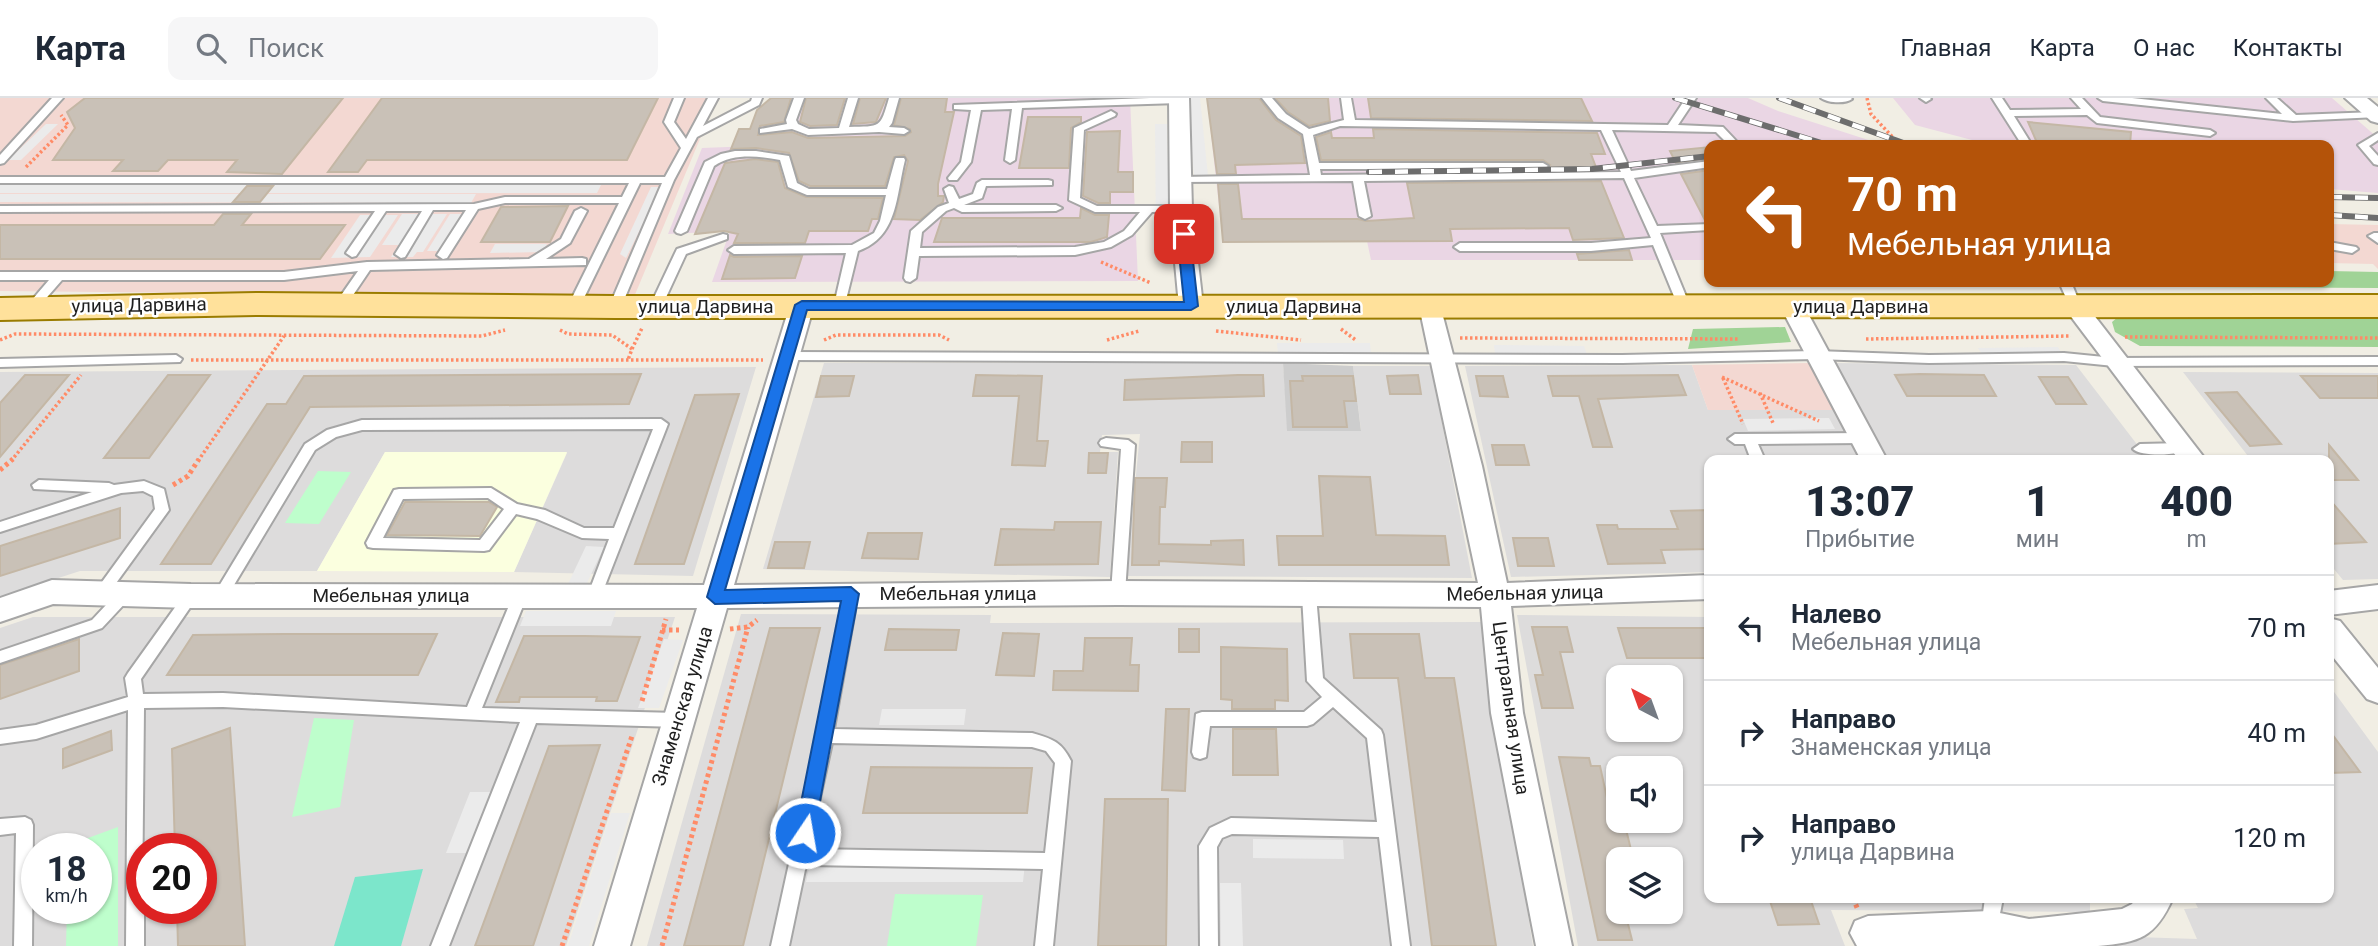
<!DOCTYPE html>
<html lang="ru">
<head>
<meta charset="utf-8">
<style>
  body { margin:0; font-family:Roboto,sans-serif; background:#f6f6f7; color:#1f2937; height:100vh; display:flex; flex-direction:column; font-size:26px; white-space:nowrap }
  * { box-sizing:border-box; margin:0 }
  p { font-size:23px; color:#747a83 }
  .icon { flex:none; width:38px; height:38px; fill:none; stroke:currentColor; stroke-width:2; stroke-linecap:round; stroke-linejoin:round }
  .map { position:relative; flex:1; overflow:hidden }
  .sheet { position:absolute; left:1704px; top:357px; width:630px; height:448px; display:flex; flex-direction:column; background:#fff; border-radius:14px; box-shadow:0 2px 5px #0004 }
  .sheet>* { flex:none }
  .banner { position:absolute; left:1704px; top:42px; width:630px; height:147px; border-radius:14px; box-shadow:0 2px 5px #0004; background:#b45309; color:#fff; overflow:hidden }
  .needle { width:46px; rotate:319deg }
  .fabs { position:absolute; left:1606px; top:567px; display:grid; gap:14px }
  .fabs a { display:grid; place-items:center; width:77px; height:77px; border-radius:14px; background:#fff; box-shadow:0 2px 5px #0004; font-size:35px }
  .speed { position:absolute; left:21px; top:735px; display:flex; gap:14px; font-size:35px; font-weight:700; text-align:center }
  .speed>* { display:grid; place-content:center; width:91px; height:91px; border-radius:50%; background:#fff; box-shadow:0 2px 5px #0004; line-height:1 }
  .speed small { font-size:18px; font-weight:400 }
  .speed .limit { border:10px solid #d22; background:#fff; color:#111 }
  .pin { position:absolute; display:grid; place-items:center; width:60px; height:60px; color:#fff; margin:-30px; border-radius:14px; box-shadow:0 4px 10px #0006 }
  .me { position:absolute; width:77px; margin:-38px; rotate:12deg; stroke-linejoin:round; filter:drop-shadow(0 0 5px #0008) }
  .turn { display:flex; align-items:center; gap:24px; height:147px; padding:0 28px; font-size:32px }
  .turn .icon { width:91px; height:91px; stroke-width:2.5 }
  .turn b { display:block; font-size:49px; line-height:60px }
  .eta { display:flex; justify-content:space-evenly; align-items:center; height:119px; text-align:center }
  .eta b { font-size:42px; font-weight:800; line-height:49px }
  ul { padding:0; list-style:none }
  li { display:flex; align-items:center; gap:21px; height:105px; padding:0 28px; border-top:2px solid #e0e1e3 }
  li div { flex:1 }
  li b { display:block; font-size:26px }
  li em { font-style:normal }
  header { display:flex; align-items:center; gap:42px; box-sizing:border-box; height:98px; padding:0 35px; background:#fff; border-bottom:2px solid #e0e1e3 }
  header strong { font-size:33px }
  nav { display:flex; gap:38px; margin-inline-start:auto; font-size:24px }
  .search { width:490px; height:63px; background:#f6f6f7; display:flex; align-items:center; gap:18px; box-sizing:border-box; padding:0 24px; border-radius:14px; color:#747a83; font-size:26px }
  .map>svg:first-child { display:block }
  .residential { fill:#dddcdc; fill-rule:evenodd }
  .commercial { fill:#f3d8d2 }
  .industrial { fill:#ead6e4 }
  .education { fill:#fbffdf }
  .religious { fill:#cdcdcd }
  .forest { fill:#a0d396 }
  .park { fill:#befecc }
  .pitch { fill:#7ce6cb }
  .parking { fill:#ebebeb }
  .building { fill:#c9c1b7; stroke:#c4b7a5; stroke-width:2 }
  .lines { fill:none; stroke-linecap:round; stroke-linejoin:round }
  .service-casing { stroke:#a6a6a6; stroke-width:4 }
  .minor-casing { stroke:#a6a6a6; stroke-width:4 }
  .primary-casing { stroke:#9a7c00; stroke-width:4 }
  .path-far1 { stroke:#ff8b67; stroke-width:3.5; stroke-dasharray:2.5 2.5; stroke-linecap:butt }
  .path { stroke:#ff8b67; stroke-width:5; stroke-dasharray:3.5 3.5; stroke-linecap:butt }
  .service { fill:#fff; fill-rule:evenodd }
  .minor { fill:#fff; fill-rule:evenodd }
  .primary { fill:#ffe19b; fill-rule:evenodd }
  .rail-casing { stroke:#6d6d6d; stroke-width:6 }
  .rail { stroke:#fff; stroke-width:4.5; stroke-dasharray:13; stroke-linecap:butt }
  .route { fill:#1a73e8; stroke:#114b97; stroke-width:2 }
  .labels { text-anchor:middle; dominant-baseline:central; stroke-width:5; stroke-linejoin:round; paint-order:stroke }
  .street-label { font-size:19px; fill:#1f1f1f; stroke:#fff }
</style>
</head>
<body>
<header>
<strong>Карта</strong>
<div class="search"><svg class="icon" aria-label="search" viewBox="0 0 24 24"><circle cx="10" cy="10" r="6"/><path d="M15 15l6 6"/></svg>Поиск</div>
<nav><a>Главная</a><a>Карта</a><a>О нас</a><a>Контакты</a></nav>
</header>
<div class="map">
<svg width="2378" height="848" viewBox="0 0 2378 848">
  <rect width="100%" height="100%" fill="#f1eee4"/>
  <path class="residential" d="M824 265H1283L1288 333 1361 332 1353 268H1431L1472 480 1126 478 1140 336 1102 337 1100 354H1118L1110 479 763 471Z
    M1832 265 2076 267 2149 362H1884Z
    M1692 267 1708 312H1835L1859 362H1710V474L1511 479 1465 268Z
    M756 269 693 478 514 474 567 355 385 354 317 473H80L0 499V274Z
    M2183 274 2378 275V481L2343 482 2329 465V362H2251Z
    M741 516 991 517 990 525 1481 524 1533 848H647Z
    M1517 517 1710 519V800H2090V814L1831 812 1845 848H1578ZM1619 579H1671V632H1619ZM1619 670H1671V723H1619ZM1619 761H1671V814H1619Z
    M33 519H675L566 848H0V530ZM37 751H96V810H37ZM142 751H201V810H142Z
    M2329 587 2378 654V848H2057L2135 839 2197 841 2184 811 2198 810 2193 800H2329Z"/>
  <path class="commercial" d="M0 0H717L634 199 0 193Z
    M2329 126 2378 127V171L2373 166 2329 165Z
    M1809 265 1835 312H1708L1692 267Z"/>
  <path class="industrial" d="M771 0H1130L1138 183 712 184 730 133 668 136 702 50 753 48Z
    M1207 0H1748L1778 13 1884 47H1710V162H1371L1367 143 1223 144Z
    M1893 0H2332L2378 40V95L2329 91V47H1991L1915 27Z"/>
  <path class="education" d="M385 354H567L514 474 317 473Z"/>
  <path class="religious" d="M1283 265 1353 268 1361 333H1287Z"/>
  <path class="forest" d="M2329 173 2378 174V190L2184 189 2174 184H2329Z
    M2118 219 2378 221V249L2140 248 2115 234 2112 224Z
    M1785 229 1791 244 1688 251 1693 231Z"/>
  <path class="park" d="M318 373 351 374 319 426 285 425Z
    M314 620 354 622 340 709 292 719Z
    M118 729V848H66L67 810H96V751H68L69 747Z
    M895 796 983 797 976 848H887Z"/>
  <path class="pitch" d="M423 771 401 848H334L355 779Z"/>
  <path class="parking" d="M1187 0H1200L1208 78H1194Z
    M46 26H58L21 62H8Z
    M1155 26H1167L1170 151H1156Z
    M0 87H601L597 95H0Z
    M651 89H661L626 160 620 156Z
    M0 96H476L471 105 0 104Z
    M402 116H447L423 154H417L413 159H391L399 147H382Z
    M450 116H463L440 153H427Z
    M360 117H398L370 159 331 160Z
    M495 146H547L543 154 490 155Z
    M1277 245H1370L1371 256H1278Z
    M1494 247 1584 248 1587 257 1495 256Z
    M2058 249 2062 256H1982L1978 250Z
    M1829 320 1835 331 1748 333 1743 321Z
    M586 448 604 449 586 487 568 486Z
    M526 513H616L611 528H520Z
    M664 541 683 542 659 610H638Z
    M882 611H966L964 627H879Z
    M470 694H491L468 755H446Z
    M611 715H630L589 848H568Z
    M1253 741 1343 742 1344 761 1253 760Z
    M810 765H1025L1023 784H806Z
    M1220 785H1241L1243 848H1221Z"/>
  <path class="building" d="M85 0H343L282 76 227 74 237 62H168L158 73H113L123 62H53L75 30 67 14Z
    M382 0H658L627 62H367L358 74H328Z
    M771 0H791L784 24 760 28 758 37 792 34 808 40 905 38 911 34 910 31 894 27 901 0H947L945 14H954L938 86V98H944L943 104 920 122 894 121 908 63 904 57 894 59 885 88H810L799 83 789 55 756 50 731 51 739 31H750L757 12Z
    M806 0H845L837 27 810 28 800 24Z
    M860 0H886L876 24 853 26Z
    M1207 0H1259L1276 22 1301 38 1305 65 1235 67 1236 76H1217Z
    M1275 0H1328L1330 23 1309 28 1288 14Z
    M1368 0H1581L1592 23 1371 20Z
    M1028 19H1081V24L1071 30 1069 70H1019Z
    M2028 24 2131 34 2130 47H2038Z
    M1373 31 1597 35 1605 56H1591L1597 72H1546L1550 67 1543 62H1321L1316 39 1331 34 1332 40H1374Z
    M1120 33 1118 74H1133V94H1110V105H1098L1083 98 1087 34Z
    M1710 49V60L1676 65 1670 53Z
    M755 61 778 64 785 90 806 99 883 100 878 121H872L868 133H809L805 145H734L738 136 724 133 695 136 725 65Z
    M1710 72V123L1706 124 1681 76Z
    M1601 83 1624 140 1573 142 1569 130 1450 131 1452 143 1223 144 1218 86H1238L1242 121H1358L1366 123 1414 120 1407 85Z
    M247 88H273L260 104H233Z
    M568 108 550 144H481L501 109Z
    M1081 110 1095 117H1109L1107 139 1091 144H934L942 120H1080Z
    M223 116H251L242 127H345L320 161H0V127H214Z
    M1629 152 1632 162H1579L1577 156Z
    M730 157 734 159 802 158 795 180 722 181Z
    M641 276 629 306 310 309 211 466H161L267 306H286L304 278Z
    M1920 276 1984 277 1996 298H1907L1895 277Z
    M25 277H69L0 359V305Z
    M168 277H210L149 360H104Z
    M976 277 1042 278 1037 343H1048L1045 368 1012 367 1019 298H973Z
    M1238 277H1263L1264 298 1124 302 1125 282Z
    M1418 277 1421 296H1390L1387 278Z
    M1678 277 1686 297 1598 301 1612 349H1593L1579 298H1553L1548 278Z
    M821 278H854L849 298 816 299Z
    M1302 278H1353L1356 303H1344L1347 329H1293L1290 283H1303Z
    M1476 278H1503L1508 299 1480 298Z
    M2301 278H2378V300H2320Z
    M2039 279H2068L2086 306H2056Z
    M2237 294 2281 346 2250 348 2206 295Z
    M739 296 684 466H635L695 297Z
    M1182 344H1212V364H1181Z
    M1492 347H1524L1529 367H1496Z
    M2329 347 2358 382H2329Z
    M1089 355H1108L1106 375H1088Z
    M1319 378 1370 379 1376 437 1445 438 1449 467H1279L1277 438H1323Z
    M1135 380H1167L1165 409H1160L1159 446 1211 447V443L1243 442 1244 467 1159 463V467H1132Z
    M2329 401 2366 444 2329 446Z
    M405 404H489L497 409 480 438 387 437Z
    M120 410V440L0 478V448Z
    M1710 412V451L1661 452 1665 465 1608 466 1597 427H1617L1618 431H1678L1671 413Z
    M1055 424H1101L1098 466 995 467 1001 431 1054 432Z
    M868 435H922L918 461 862 460Z
    M1513 440H1548L1554 468H1518Z
    M775 444H810L804 470H768Z
    M1532 529H1567L1573 554H1560L1573 610H1542L1535 577H1543Z
    M770 530H820L743 848H684Z
    M1618 530H1710V560H1627Z
    M889 531 959 532 956 552H885Z
    M1179 531H1199V554H1179Z
    M1003 535 1039 536 1034 578 996 577Z
    M285 536H437L418 577H167L193 537Z
    M1350 536H1419L1425 580H1454L1496 848H1432L1398 580H1354Z
    M524 538H585L640 539 617 603H596L597 599H520L519 604H496Z
    M1085 540H1132L1130 567H1139L1138 593 1053 592 1054 573H1083Z
    M79 541V573L0 601V567Z
    M1221 549 1287 551 1288 603 1275 602V611H1232V602L1221 601Z
    M1166 611H1189L1185 693 1162 692Z
    M230 630 245 848H178L177 810H201V751H175L172 651Z
    M1233 631H1276L1278 677H1233Z
    M2329 632 2360 674 2329 675Z
    M111 633 112 652 63 670V651Z
    M600 647 533 848H475L549 648Z
    M1559 659 1589 660 1591 668H1600L1610 714H1616L1618 723H1624L1633 760H1612L1619 786V814H1625L1632 842H1598Z
    M871 669 1032 670 1027 715H863Z
    M1105 701H1168L1166 848H1098Z
    M1769 800H1810L1819 826 1778 827Z"/>
  <g class="lines">
    <defs>
      <path id="service" d="M52 0H63L4 65 0 66V57Z
        M674 0H684L674 24 686 41 708 0H718L703 28 751 3 752 0H762L759 7 697 39 674 82 621 209 615 213 609 209 662 85H640L580 208 574 212 568 208 619 105H505L478 111 447 160 443 161 437 157 466 112H433L405 159 401 160 395 156 422 113H386L356 158 352 159 346 155 375 113 0 114V108L474 106 505 99H622L629 85H0V79H665L681 50 664 24Z
        M794 0H804L796 22 798 26 809 31 839 30 848 0H858L849 29C881 28 880 31 889 0H899L892 25 889 29 904 30 909 33 904 36 879 34 808 37 792 31 760 35V31L787 26 786 22Z
        M1150 0H1183L1184 2 1179 5 1022 10 1015 62 1010 65 1005 62 1012 11 981 12 971 64 957 82H949L948 80 961 64 971 12 954 11V7Z
        M1262 0H1272L1286 16 1309 31 1344 22 1341 0H1351L1355 22 1668 27 1686 0H1696L1678 27 1723 29 1740 47H1729L1716 34 1612 32 1631 73 1710 63V69L1634 80 1657 128 1710 126 1709 132 1660 135 1690 208 1684 212 1678 208 1653 147 1591 153H1460L1454 149 1460 145H1591L1651 140 1624 80 1364 83 1371 118 1365 121 1359 118 1353 83 1176 84 1175 82 1180 79 1310 77 1303 36 1278 20ZM1340 28 1601 32 1621 74 1321 77 1320 71H1543L1548 68 1543 65H1319L1313 37Z
        M1821 0H1851L1852 1C1845 6 1828 5 1821 0Z
        M1920 0H1930L1931 1 1926 4Z
        M1992 0H2002L2010 12 2081 11 2071 0H2082L2100 19 2210 32 2215 35 2210 38 2097 25 2087 17 2014 18 2032 47H2022Z
        M2098 0H2132L2282 16 2266 0H2277L2296 17 2375 14 2378 15V19L2293 23 2103 3Z
        M1111 13 1116 16 1115 18 1084 32 1080 100 1097 108H1181L1187 111 1185 113 1152 114 1132 137 1111 149 1075 157 919 158 916 180 910 184 906 183 904 180 911 133 938 109 949 105 944 91 949 88 953 89 959 101 973 96 977 85 982 82H1048L1052 83V87L986 88 982 100 964 107H1056L1062 110 1056 113 962 114 954 110 946 113 922 134 920 150 1075 149 1104 144 1124 133 1140 114H1095L1069 102 1074 30Z
        M2378 35V42L2369 48 2378 58V67L2374 66 2358 47Z
        M735 53H756L789 58 797 85 809 91H887L895 62 896 60H904L905 62C896 98 898 139 858 153L844 210 840 211 834 207 846 155 734 156 728 152 734 148 852 147 874 135 880 123 886 97H807L788 89 780 62C759 58 733 55 714 68L687 133 681 136 677 135 675 133 705 64 721 56Z
        M581 110 587 113 570 145 546 161 582 160 586 161V167L370 172 345 209 341 210 335 206 358 173 284 182H62L35 213 31 214 25 210 49 182H0V174H284L367 164 529 161 561 141 575 113Z
        M2374 135H2378V145L2368 138Z
        M723 136 727 137V141L686 156 662 208 656 212 652 211 650 208 677 151Z
        M2329 144 2356 149 2358 151 2352 155 2329 151Z
        M2059 184H2071L2081 208 2079 211H2071Z
        M1816 253 1929 257 2064 255 2114 260 2378 259V267L2114 268 2064 263 1929 265 1816 261 1622 265 788 262 782 258 788 254 1622 257Z
        M176 257 182 261 180 264 0 269V261Z
        M661 321 668 326 599 503H589L587 499 609 441 582 440 537 421 516 416 489 452 484 453 373 450 368 449 366 445 394 392 399 391 491 390 517 406 545 412 584 430H614L653 331 362 332 336 339 315 352 225 502H215L213 498 305 346 327 332 362 322ZM488 400 504 411 480 442 383 440 403 401Z
        M1863 335 1870 340 1863 345 1758 346 1765 362H1751L1745 346H1735L1728 341 1735 336Z
        M1106 340 1128 342 1135 347 1125 495 1123 499H1113L1111 495 1121 351 1101 348 1099 345 1101 342Z
        M2183 345 2190 350C2182 358 2141 359 2133 351L2140 346Z
        M39 382 109 385 114 387 144 383 164 391 169 412 106 499H96L94 495 155 411 153 398 143 393 121 395 0 434V424L92 394 34 391 32 387Z
        M125 490 130 492 132 496 130 500 102 530 0 565V553L92 522 120 492Z
        M851 490 856 492 858 496 834 631 1032 635C1052 641 1061 643 1071 663L1053 848H1035L1043 771 806 767 789 848H771L817 638 844 496 846 492ZM832 645 1032 649 1046 653 1055 665 1045 755 809 751Z
        M1309 491 1314 493 1316 497 1323 580 1381 632 1383 637 1410 848H1392L1379 739 1232 736 1222 740 1217 749 1218 848H1200L1199 748 1210 730 1231 720 1377 724 1367 640 1333 609 1313 626 1307 628H1210L1206 659 1200 661 1194 659 1192 654 1196 616 1202 614H1304L1322 599 1307 583 1302 497 1304 493Z
        M191 492 196 494 198 498 141 581 143 596 223 595 467 609 513 498 515 494H525L527 498 482 610 678 615 684 617 686 622 684 627 678 629 536 625 449 848H431L520 624 223 609 144 610 142 810H144V848H126L128 612 36 641 0 646V632L36 627 128 599 125 580 128 575 186 494Z
        M25 719 31 722 33 727 32 848H14L16 735 0 737V721Z
        M1985 800H2003L1996 836 1990 839 1984 836 1981 830Z"/>
      <path id="minor" d="M1169 0H1189L1192 111 1203 208 1199 213H1183L1179 208 1170 111Z
        M2345 0H2367L2378 9V25L2371 23Z
        M802 199 810 202 814 207 734 487 1118 483 1478 485 1419 208 1423 203H1439L1482 368 1507 485 1710 477V501L1511 508 1523 615 1572 848H1536L1491 615 1481 509 1118 507 727 510 630 848H594L697 510H191L53 506 0 524V500L52 482 191 486 704 487 790 207 794 202Z
        M1792 200 1800 203 1804 208 1887 362H1861L1780 208 1784 203Z
        M2075 200 2083 203 2206 362H2179L2063 208 2067 203Z
        M2378 487V511L2329 517V493Z
        M2329 520 2340 523 2378 570V605L2367 601 2329 554Z
        M2136 800H2173C2155 840 2140 844 2098 848H1857L1850 835 1855 823 1868 818 1990 813 2029 821 2122 811 2132 806Z"/>
      <path id="primary" d="M259 195 615 198 2378 197V219L615 220 259 217 0 222V200Z"/>
    </defs>
    <use href="#service" class="service-casing"/>
    <use href="#minor" class="minor-casing"/>
    <use href="#primary" class="primary-casing"/>
    <path class="path-far1" d="M1867 0 1871 16 1900 47
      M26 69 68 27 61 17
      M1101 164 1151 185
      M1341 231 1357 243
      M560 232 568 236 612 237 632 251 628 262
      M1216 233 1301 242
      M2125 239 2378 240
      M1460 240 1739 241
      M1866 241 2071 238
      M0 242 15 236 482 238 505 232
      M824 242 836 237H939L949 242
      M1107 242 1139 233
      M632 251 642 230
      M191 262H763
      M1722 279 1819 323
      M1723 280 1743 326
      M1760 295 1773 325
      M11 363 81 277
      M198 363 284 238"/>
    <path class="path" d="M0 372 13 361
      M173 387 188 378 199 361
      M730 531 748 529 757 522
      M662 532H679
      M642 603 666 521
      M1853 800 1858 812
      M562 848 632 638
      M662 848 748 529"/>
    <use href="#service" class="service"/>
    <use href="#minor" class="minor"/>
    <use href="#primary" class="primary"/>
    <defs>
      <path id="rail" d="M1675 0 1828 47
        M1779 0 1909 47
        M1369 74 1592 71 1710 58
        M2329 99 2378 100
        M2329 117 2378 120"/>
    </defs>
    <use href="#rail" class="rail-casing"/>
    <use href="#rail" class="rail"/>
  </g>
  <path class="route" d="M1184 132 1190 136 1198 208 1191 212H807L725 492 851 489 859 496 814 735 812 741 805 744 798 741 795 735 841 503 715 506 707 499 795 207 802 203 1184 204 1177 136Z"/>
  <g class="labels">
    <g class="street-label">
      <text transform="translate(139 207) rotate(-1)">улица Дарвина</text>
      <text x="706" y="208">улица Дарвина</text>
      <text x="1294" y="208">улица Дарвина</text>
      <text x="1861" y="208">улица Дарвина</text>
      <text x="958" y="495">Мебельная улица</text>
      <text transform="translate(1525 495) rotate(-1)">Мебельная улица</text>
      <text x="391" y="497">Мебельная улица</text>
      <text transform="translate(682 608) rotate(-73)">Знаменская улица</text>
      <text transform="translate(1511 610) rotate(82)">Центральная улица</text>
    </g>
  </g>
</svg>
<div class="fabs">
<a><svg class="needle" viewBox="-14 -14 28 28"><path d="M0-13l5 13h-10z" fill="#e53935"/><path d="M0 13l5-13h-10z" fill="#747a83"/></svg></a>
<a><svg class="icon" aria-label="sound" viewBox="0 0 24 24"><path d="M4 9h4l5-4v14l-5-4H4zM17 9q2 3 0 6"/></svg></a>
<a><svg class="icon" aria-label="layers" viewBox="0 0 24 24"><path d="M12 4l9 5-9 5-9-5zM3 14l9 5 9-5"/></svg></a>
</div>
<div class="speed"><div>18<small>km/h</small></div><div class="limit">20</div></div>
<div class="pin" style="left:1184px;top:136px;background:#d93025"><svg class="icon" aria-label="arrive" viewBox="0 0 24 24"><path d="M6 21V4h12l-3 4 3 4H6"/></svg></div>
<svg class="me" style="left:805px;top:735px" viewBox="-20 -20 40 40"><circle r="17" fill="#1a73e8" stroke="#fff" stroke-width="3"/><path d="M0-11L8 9 0 5-8 9z" fill="#fff"/></svg>
<div class="banner">
<div class="turn"><svg class="icon" aria-label="left" viewBox="0 0 24 24"><path d="M17 20v-9H6M10 6l-5 5 5 5"/></svg><div><b>70 m</b>Мебельная улица</div></div>
</div>
<section class="sheet">
<div class="eta">
<div><b>13:07</b><p>Прибытие</p></div>
<div><b>1</b><p>мин</p></div>
<div><b>400</b><p>m</p></div>
</div>
<ul>
<li><svg class="icon" aria-label="left" viewBox="0 0 24 24"><path d="M17 20v-9H6M10 6l-5 5 5 5"/></svg><div><b>Налево</b><p>Мебельная улица</p></div><em>70 m</em></li>
<li><svg class="icon" aria-label="right" viewBox="0 0 24 24"><path d="M7 20v-9h11M14 6l5 5-5 5"/></svg><div><b>Направо</b><p>Знаменская улица</p></div><em>40 m</em></li>
<li><svg class="icon" aria-label="right" viewBox="0 0 24 24"><path d="M7 20v-9h11M14 6l5 5-5 5"/></svg><div><b>Направо</b><p>улица Дарвина</p></div><em>120 m</em></li>
</ul>
</section>
</div>
</body>
</html>
